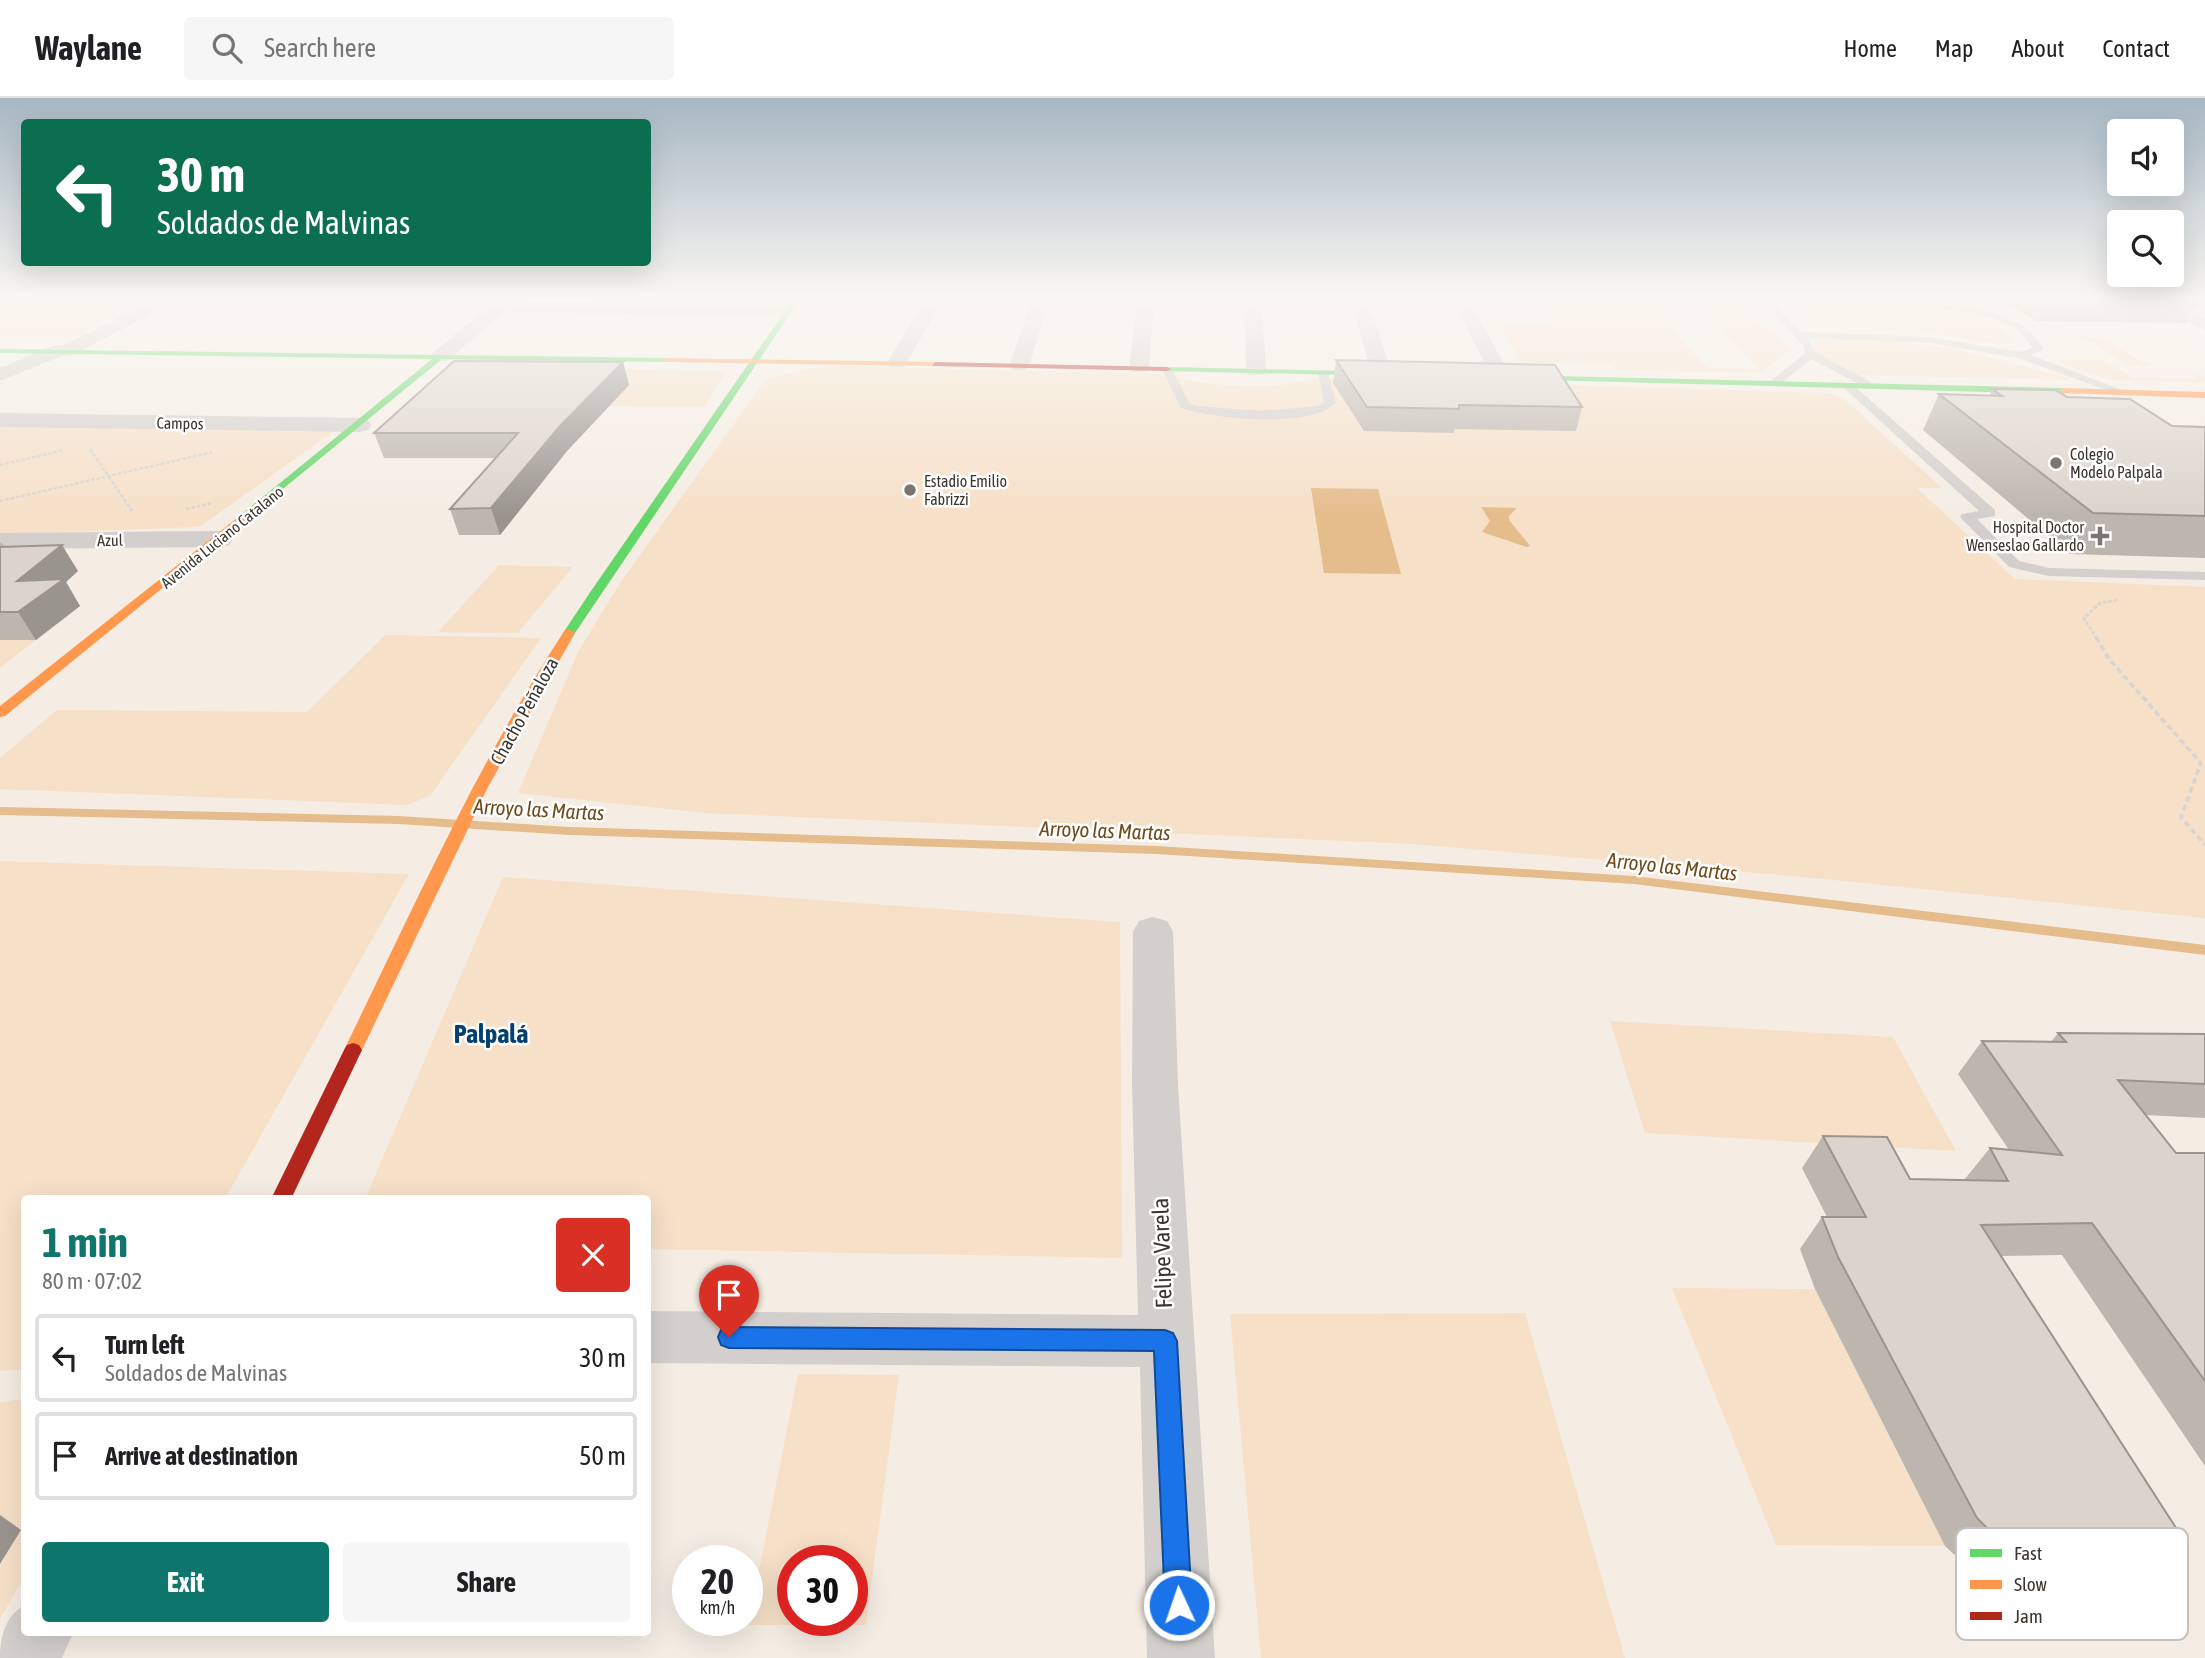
<!DOCTYPE html>
<html lang="en">
<head>
<meta charset="utf-8">
<style>
  body { margin:0; font-family:"Asap Condensed",sans-serif; background:#f6f6f6; color:#202124; height:100vh; display:flex; flex-direction:column; font-size:26px; white-space:nowrap }
  * { box-sizing:border-box; margin:0 }
  p { font-size:23px; color:#757577 }
  .icon { flex:none; width:38px; height:38px; fill:none; stroke:currentColor; stroke-width:2; stroke-linecap:round; stroke-linejoin:round }
  .map { position:relative; flex:1; overflow:hidden }
  .details { position:absolute; left:21px; top:1097px; width:630px; height:441px; display:flex; flex-direction:column; background:#fff; border-radius:7px; box-shadow:0 7px 28px #0002 }
  .details>* { flex:none }
  .top-card { position:absolute; left:21px; top:21px; width:630px; height:147px; border-radius:7px; box-shadow:0 7px 28px #0002; background:#0b6e4f; color:#fff; overflow:hidden }
  .fabs { position:absolute; left:2107px; top:21px; display:grid; gap:14px }
  .fabs a { display:grid; place-items:center; width:77px; height:77px; border-radius:7px; background:#fff; box-shadow:0 7px 28px #0002; font-size:35px }
  .speed { position:absolute; left:672px; top:1447px; display:flex; gap:14px; font-size:35px; font-weight:700; text-align:center }
  .speed>* { display:grid; place-content:center; width:91px; height:91px; border-radius:50%; background:#fff; box-shadow:0 7px 28px #0002; line-height:1 }
  .speed small { font-size:18px; font-weight:400 }
  .speed .limit { border:10px solid #d22; background:#fff; color:#111 }
  .pin { position:absolute; display:grid; place-items:center; width:60px; height:60px; color:#fff; margin:-72px -30px; border-radius:50% 50% 50% 0; rotate:-45deg; box-shadow:0 0 7px #0007 }
  .pin .icon { rotate:45deg }
  .me { position:absolute; width:77px; margin:-38px; rotate:357deg; stroke-linejoin:round; filter:drop-shadow(0 0 5px #0008) }
  .turn { display:flex; align-items:center; gap:24px; height:147px; padding:0 21px; font-size:32px }
  .turn .icon { width:91px; height:91px; stroke-width:2.5 }
  .turn b { display:block; font-size:49px; line-height:60px }
  .round { display:grid; place-items:center; flex:none; width:74px; height:74px; border-radius:7px; background:#f6f6f6 }
  .headline { display:flex; align-items:center; justify-content:space-between; height:119px; padding:0 21px }
  h1 { font-size:42px; font-weight:700; line-height:52px; color:#0f766e }
  .primary-button { display:flex; gap:14px; margin-top:auto; padding:14px 21px }
  .primary-button a { flex:1; height:80px; border-radius:7px; background:#0f766e; color:#fff; font-size:28px; font-weight:700; line-height:80px; text-align:center }
  .primary-button a+a { background:#f6f6f6; color:#202124 }
  ul { padding:0; list-style:none }
  li { display:flex; align-items:center; gap:21px; height:88px; margin:0 14px 10px; padding:0 7px; border:4px solid #e0e0e0; border-radius:7px }
  li div { flex:1 }
  li b { display:block; font-size:26px }
  li em { font-style:normal }
  header { display:flex; align-items:center; gap:42px; box-sizing:border-box; height:98px; padding:0 35px; background:#fff; border-bottom:2px solid #e0e0e0 }
  header strong { font-size:33px }
  nav { display:flex; gap:38px; margin-inline-start:auto; font-size:24px }
  .search { width:490px; height:63px; background:#f6f6f6; display:flex; align-items:center; gap:18px; box-sizing:border-box; padding:0 24px; border-radius:7px; color:#757577; font-size:26px }
  .map>svg:first-child { display:block }
  .green { fill:#f6e0c8; fill-rule:evenodd }
  .water { fill:#e5bc8c }
  .lines { fill:none; stroke-linecap:round; stroke-linejoin:round }
  .stream { fill:#e5bc8c; fill-rule:evenodd }
  .path-far1 { stroke:#d7d5d2; stroke-width:2.5; stroke-dasharray:3.5 2; stroke-linecap:butt }
  .path { stroke:#d7d5d2; stroke-width:3.5; stroke-dasharray:6 3.5; stroke-linecap:butt }
  .lane { fill:#d2cfcc; fill-rule:evenodd }
  .street { fill:#d2cfcc; fill-rule:evenodd }
  .fast { fill:#63d668; fill-rule:evenodd }
  .slow { fill:#ff974d; fill-rule:evenodd }
  .jam { fill:#b3261e; fill-rule:evenodd }
  .wall { fill:#bdb6af }
  .shaded-wall { fill:#9a948f }
  .building { fill:#dcd4cc; stroke:#9a948f; stroke-width:2 }
  .route { fill:#1a73e8; stroke:#114b97; stroke-width:2 }
  .poi-dot { fill:#7d756d; stroke:#fff; stroke-width:2.5 }
  .labels { text-anchor:middle; dominant-baseline:central; stroke-width:5; stroke-linejoin:round; paint-order:stroke }
  .far-street-label { font-size:16px; fill:#3c352d; stroke:#fff }
  .far-poi-label { font-size:16px; fill:#3c352d; stroke:#fff; text-anchor:start }
  .street-label { font-size:19px; fill:#3c352d; stroke:#fff }
  .water-label { font-size:21px; font-style:italic; fill:#6f4a1a; stroke:#fff }
  .near-street-label { font-size:23px; fill:#3c352d; stroke:#fff }
  .district-label { font-size:26px; font-weight:bold; fill:#044171; stroke:#fff }
  .key { fill:#fff; stroke:#c4c2c0; stroke-width:2 }
  .key-label { font-size:19px; fill:#3c352d }
</style>
</head>
<body>
<header>
<strong>Waylane</strong>
<div class="search"><svg class="icon" aria-label="search" viewBox="0 0 24 24"><circle cx="10" cy="10" r="6"/><path d="M15 15l6 6"/></svg>Search here</div>
<nav><a>Home</a><a>Map</a><a>About</a><a>Contact</a></nav>
</header>
<div class="map">
<svg width="2205" height="1560" viewBox="0 0 2205 1560">
  <rect width="100%" height="100%" fill="#f5ede4"/>
  <path class="green" d="M521 200H659L649 209 512 206Z
    M1487 200 1561 201 1569 208 1654 210 1707 270 1759 271 1703 213C1740 214 1767 222 1790 252L1761 275 1619 272 1609 267 1539 265 1535 270 1523 267 1497 225 1552 226 1545 215 1489 214 1487 212 1494 210Z
    M1966 200H1996L2030 220 2008 219 1988 207H1978Z
    M0 204 136 208 76 239H0Z
    M1802 205C1850 207 1945 201 1986 220 1995 225 2003 233 2011 240L2008 245C1978 247 1947 236 1917 232 1889 229 1801 234 1787 208Z
    M2079 238 2098 239 2150 268H2130Z
    M1870 240 1952 250 2077 282 1857 277 1817 256 1812 250 1819 242Z
    M2062 262H2102L2134 280 2199 281 2194 277 2205 278V284L2109 282 2063 266 2060 264Z
    M475 267 719 273 725 276 704 309 609 308 631 283H600Z
    M843 268 1159 276C1210 288 1266 294 1317 280L1828 295 1843 300 1942 390H1917L2015 481 2205 489V820L1814 780 1412 746 705 715 518 695 578 554 620 485 766 281 812 270Z
    M0 327 336 332 199 429 0 436Z
    M499 467 573 469 518 535 438 534Z
    M385 537 541 540 430 698 407 707 0 691V660L57 612 307 614Z
    M0 542H36L0 570Z
    M0 763 409 776 225 1101H24V1271L0 1273Z
    M503 779 1120 824 1122 1160 648 1151V1101H365Z
    M1610 923 1893 939 1956 1053 1645 1035Z
    M1672 1190 1815 1191 1945 1448 1776 1447Z
    M1525 1215 1625 1560H1261L1230 1216Z
    M798 1276 899 1277 866 1527H748ZM793 1463H852V1522H793Z
    M24 1301V1479L0 1521V1304Z"/>
  <path class="water" d="M1311 390 1378 391 1401 476 1324 475Z
    M1481 409 1517 410 1509 418V422L1530 448 1527 449 1482 434 1490 423Z"/>
  <g class="lines">
    <path class="stream" d="M0 709 399 718 569 729 1157 748 1634 778 2205 847V857L1634 786 1157 756 569 737 399 726 0 717Z"/>
    <path class="path-far1" d="M90 351 132 413
      M0 367 64 352
      M0 403 213 354
      M186 411 212 405
      M2097 541 2084 520 2100 505 2117 502"/>
    <path class="path" d="M2096 539 2109 561 2201 665 2181 719 2205 747"/>
    <path class="lane" d="M1769 200C1799 200 1829 202 1860 203 1907 205 2022 198 2043 252L2031 257 2130 295 2120 297 2018 260 1930 245 1808 240 1815 254 1871 284V288H1863L1811 261 1778 288H1770V284L1805 255 1803 247 1763 204ZM1777 203C1804 203 1831 208 1858 209 1902 211 2010 203 2032 250L2020 254 1930 239 1802 234 1774 205Z
      M1163 269H1171L1190 306 1198 308 1260 313 1318 308 1324 304 1318 275 1323 272 1328 275 1336 305C1310 331 1214 321 1181 310L1162 271Z
      M1843 285H1851L1995 412V418L1977 421 2019 463 2049 470 2205 474V482L2049 478 2009 469 1960 419 1962 416 1979 413 1843 289Z"/>
    <path class="street" d="M59 200H321L495 203 499 200H512L514 203 787 209 796 214 787 219 504 214 447 263H433L430 259 433 255 483 213 168 207 73 257 62 258 0 283V270L52 248 63 247 144 207 68 205Z
      M926 200H944L904 269H890L887 265Z
      M1019 200 1453 202 1452 200H1468L1511 279 1508 283H1494L1458 213 1371 212 1392 276 1389 280H1375L1372 276 1353 211 1262 210 1266 273 1263 277H1249L1246 273 1244 209 1154 208 1149 270 1146 274H1132L1129 270 1137 207 1048 206 1029 268 1026 272H1012L1009 268 1031 205 1022 204Z
      M2142 200H2164L2205 220V232Z
      M0 315 360 320 368 322 371 327 368 332 360 334 0 329Z
      M220 433 229 435 233 441 229 447 220 449 0 451V435Z
      M1153 819 1167 823 1173 833 1178 987 1215 1560H1147L1140 1269 648 1265V1213L1138 1217 1132 987 1133 833 1139 823Z
      M24 1508V1535H73L62 1560H0C0 1541 5 1517 24 1508Z"/>
    <path class="fast" d="M794 200H801L573 538H565L563 535 591 493Z
      M0 251 667 260 671 262 667 264 442 261 246 421 241 418 242 416 432 261 0 255Z
      M1167 269 1388 274 1392 276 1388 278 1164 273Z
      M1511 277 2064 290 2068 293 2064 296 1508 281 1507 279Z"/>
    <path class="slow" d="M664 260 935 264 939 266 935 268 667 264Z
      M2064 290 2205 294V300L2061 295V291Z
      M242 416 251 418 5 618 0 619V608Z
      M569 531 575 535 489 687 362 952 359 957 353 959 347 957 344 952C413 811 478 664 565 532Z"/>
    <path class="jam" d="M935 264 1167 269 1171 271 1167 273 932 268Z
      M353 945 359 947 362 952 291 1101H271L344 952 347 947Z"/>
  </g>
  <path class="wall" d="M1996 200H2195L2199 202 2186 225 2036 223Z
    M1336 262 1582 309 1576 333 1455 331 1454 335 1364 333 1333 285Z
    M623 264 629 287 567 353 500 437H459L450 411 495 360H384L374 335Z
    M1992 291 2067 299 2172 328 2205 329V460L2070 456 1923 332 1939 296 1990 297Z
    M0 444 6 449 78 473 66 484 80 508 36 542H0Z
    M2058 935 2205 936V1020L2145 1017 2176 1055H2205V1368L2062 1157 2001 1158 2178 1433 2139 1461 1957 1459 1945 1448 1815 1191 1800 1151 1822 1119H1827L1802 1070 1823 1038 1910 1081 1964 1082 1990 1050 2009 1052 1958 976 1982 943 2051 944Z"/>
  <path class="shaded-wall" d="M623 264 629 287 567 353 500 437 491 410 560 328Z
    M62 447 78 473 66 484 80 508 36 542 18 514 17 483Z
    M0 1417 21 1432 0 1466Z"/>
  <path class="building" d="M2048 200H2195L2199 202Z
    M1336 262 1555 267 1582 309 1459 307V311L1367 309Z
    M454 263 623 264 560 328 491 410 450 411 518 335H374Z
    M1992 291 2055 292 2067 299 2130 301 2172 328 2205 329V418L2093 415 1939 296 2002 298Z
    M62 447 17 483 64 481 18 514H0V449Z
    M2058 935 2205 936V986L2118 982 2176 1055H2205V1283L2092 1125 1981 1127 2178 1433 1989 1432 1977 1420 1838 1159 1822 1119H1866L1823 1038 1887 1039 1910 1081 2008 1083 1990 1050 2062 1057 1982 943 2066 944Z"/>
  <linearGradient id="sky" x2="0" y2="1"><stop stop-color="#a7b7c3"/><stop offset="0.48" stop-color="#faf7f3"/><stop offset="1" stop-color="#faf7f3" stop-opacity="0"/></linearGradient>
  <rect width="2205" height="418" fill="url(#sky)"/>
  <path class="route" d="M729 1229 1165 1232 1173 1235 1177 1243 1192 1507 1188 1517 1179 1521 1169 1517 1165 1507 1154 1253 729 1250 721 1247 718 1239 721 1232Z"/>
  <g class="poi-dot">
    <circle cx="2056" cy="365" r="7"/>
    <circle cx="910" cy="392" r="7"/>
    <path d="M2096.5 427.5h7v7h7v7h-7v7h-7v-7h-7v-7h7z"/>
  </g>
  <g class="labels">
    <g class="far-street-label">
      <text transform="translate(180 325) rotate(1)">Campos</text>
      <text transform="translate(222 439) rotate(-39)">Avenida Luciano Catalano</text>
      <text transform="translate(110 442) rotate(-1)">Azul</text>
    </g>
    <g class="far-poi-label">
      <text x="2070" y="356">Colegio<tspan x="2070" dy="18">Modelo Palpala</tspan></text>
      <text x="924" y="383">Estadio Emilio<tspan x="924" dy="18">Fabrizzi</tspan></text>
      <text x="2084" y="429" text-anchor="end">Hospital Doctor<tspan x="2084" dy="18">Wenseslao Gallardo</tspan></text>
    </g>
    <g class="street-label">
      <text transform="translate(524 613) rotate(-61)">Chacho Peñaloza</text>
    </g>
    <g class="water-label">
      <text transform="translate(539 711) rotate(3)">Arroyo las Martas</text>
      <text transform="translate(1105 732) rotate(2)">Arroyo las Martas</text>
      <text transform="translate(1672 768) rotate(6)">Arroyo las Martas</text>
    </g>
    <g class="near-street-label">
      <text transform="translate(1162 1155) rotate(-92)">Felipe Varela</text>
    </g>
    <g class="district-label">
      <text x="491" y="936">Palpalá</text>
    </g>
  </g>
  <rect x="1956" y="1430" width="232" height="112" rx="10" class="key"/>
  <rect x="1970" y="1451" width="32" height="8" fill="#63d668"/>
  <rect x="1970" y="1482" width="32" height="9" fill="#ff974d"/>
  <rect x="1970" y="1514" width="32" height="8" fill="#b3261e"/>
  <g class="key-label">
    <text x="2014" y="1462">Fast</text>
    <text x="2014" y="1493">Slow</text>
    <text x="2014" y="1525">Jam</text>
  </g>
</svg>
<div class="fabs">
<a><svg class="icon" aria-label="sound" viewBox="0 0 24 24"><path d="M4 9h4l5-4v14l-5-4H4zM17 9q2 3 0 6"/></svg></a>
<a><svg class="icon" aria-label="search" viewBox="0 0 24 24"><circle cx="10" cy="10" r="6"/><path d="M15 15l6 6"/></svg></a>
</div>
<div class="speed"><div>20<small>km/h</small></div><div class="limit">30</div></div>
<div class="pin" style="left:729px;top:1239px;background:#d93025"><svg class="icon" aria-label="arrive" viewBox="0 0 24 24"><path d="M6 21V4h12l-3 4 3 4H6"/></svg></div>
<svg class="me" style="left:1179px;top:1507px" viewBox="-20 -20 40 40"><circle r="17" fill="#1a73e8" stroke="#fff" stroke-width="3"/><path d="M0-11L8 9 0 5-8 9z" fill="#fff"/></svg>
<div class="top-card">
<div class="turn"><svg class="icon" aria-label="left" viewBox="0 0 24 24"><path d="M17 20v-9H6M10 6l-5 5 5 5"/></svg><div><b>30 m</b>Soldados de Malvinas</div></div>
</div>
<section class="details">
<div class="headline"><div><h1>1 min</h1><p>80 m · 07:02</p></div><a class="round" style="background:#d93025;color:#fff"><svg class="icon" aria-label="close" viewBox="0 0 24 24"><path d="M6 6l12 12M18 6L6 18"/></svg></a></div>
<ul>
<li><svg class="icon" aria-label="left" viewBox="0 0 24 24"><path d="M17 20v-9H6M10 6l-5 5 5 5"/></svg><div><b>Turn left</b><p>Soldados de Malvinas</p></div><em>30 m</em></li>
<li><svg class="icon" aria-label="arrive" viewBox="0 0 24 24"><path d="M6 21V4h12l-3 4 3 4H6"/></svg><div><b>Arrive at destination</b></div><em>50 m</em></li>
</ul>
<div class="primary-button"><a>Exit</a><a>Share</a></div>
</section>
</div>
</body>
</html>
